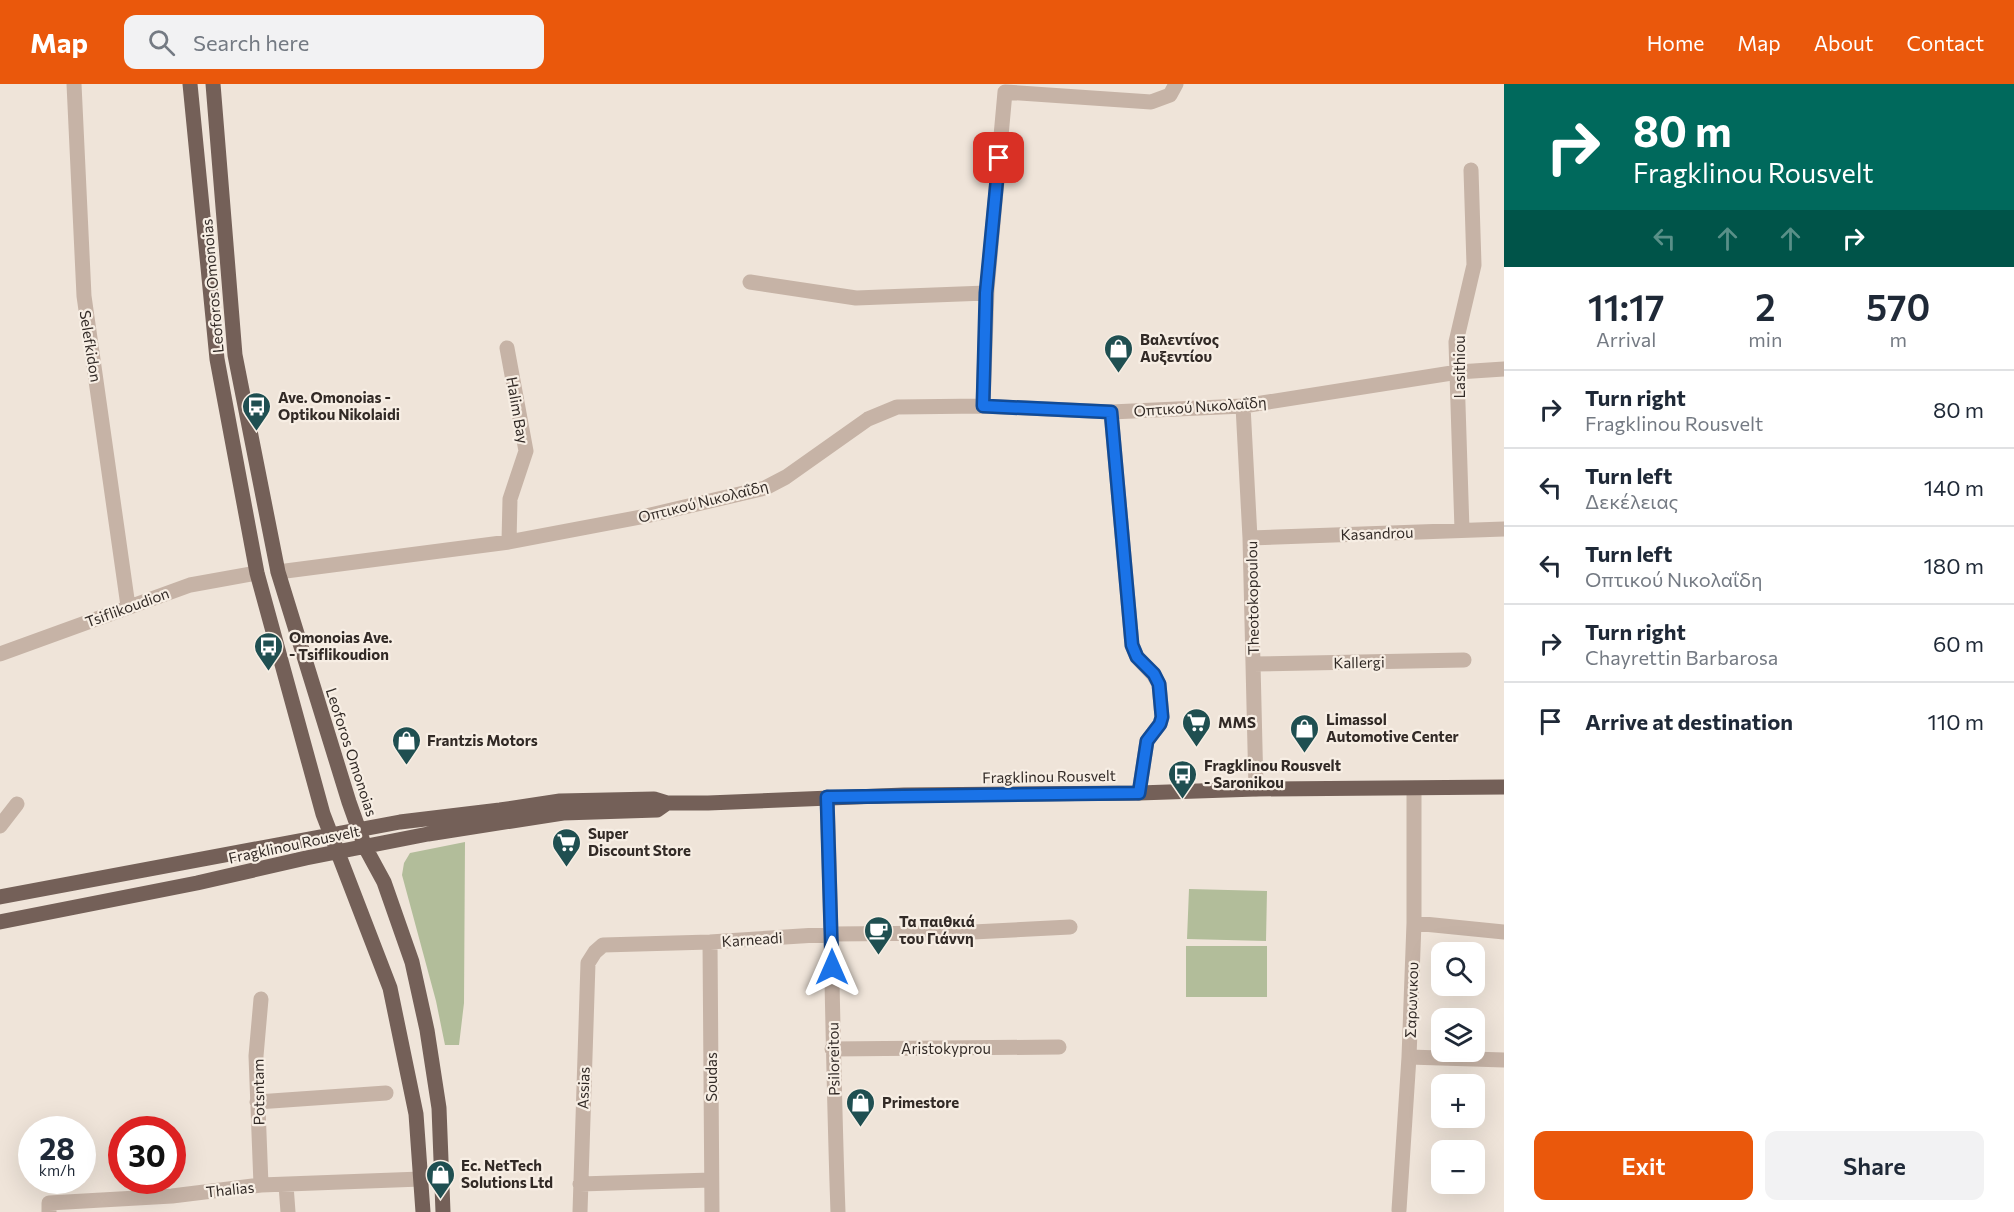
<!DOCTYPE html>
<html lang="en">
<head>
<meta charset="utf-8">
<style>
  body { margin:0; font-family:Commissioner,sans-serif; background:#f2f2f3; color:#1f2937; height:100vh; display:flex; flex-direction:column; font-size:22px; white-space:nowrap }
  * { box-sizing:border-box; margin:0 }
  p { font-size:20px; color:#747a83 }
  .icon { flex:none; width:33px; height:33px; fill:none; stroke:currentColor; stroke-width:2; stroke-linecap:round; stroke-linejoin:round }
  .map { position:relative; flex:1; overflow:hidden }
  .panel { display:flex; flex-direction:column; background:#fff; width:510px }
  .panel>* { flex:none }
  .banner { background:#00695c; color:#fff; overflow:hidden }
  .controls { position:absolute; left:1431px; top:858px; display:grid; gap:12px }
  .controls a { display:grid; place-items:center; width:54px; height:54px; border-radius:12px; background:#fff; box-shadow:0 6px 24px #0002; font-size:30px }
  .speed { position:absolute; left:18px; top:1032px; display:flex; gap:12px; font-size:30px; font-weight:700; text-align:center }
  .speed>* { display:grid; place-content:center; width:78px; height:78px; border-radius:50%; background:#fff; box-shadow:0 6px 24px #0002; line-height:1 }
  .speed small { font-size:15px; font-weight:400 }
  .speed .limit { border:9px solid #d22; background:#fff; color:#111 }
  .pin { position:absolute; display:grid; place-items:center; width:51px; height:51px; color:#fff; margin:-26px; border-radius:12px; box-shadow:0 3px 9px #0006 }
  .me { position:absolute; width:66px; margin:-33px; rotate:0deg; stroke-linejoin:round; filter:drop-shadow(0 0 4px #0008) }
  .turn { display:flex; align-items:center; gap:21px; height:126px; padding:0 30px; font-size:27px }
  .turn .icon { width:78px; height:78px; stroke-width:2.5 }
  .turn b { display:block; font-size:42px; line-height:51px }
  .lanes { display:flex; align-items:center; height:57px; padding:0 30px; background:#0003; justify-content:center; gap:30px; direction:ltr }
  .lanes .off { opacity:.35 }
  .eta { display:flex; justify-content:space-evenly; align-items:center; height:102px; text-align:center }
  .eta b { font-size:36px; font-weight:600; line-height:42px }
  .cta { display:flex; gap:12px; margin-top:auto; padding:12px 30px }
  .cta a { flex:1; height:69px; border-radius:12px; background:#ea580c; color:#fff; font-size:24px; font-weight:600; line-height:69px; text-align:center }
  .cta a+a { background:#f2f2f3; color:#1f2937 }
  ul { padding:0; list-style:none }
  li { display:flex; align-items:center; gap:18px; height:78px; padding:0 30px; border-top:2px solid #e0e1e3 }
  li div { flex:1 }
  li b { display:block; font-size:22px }
  li em { font-style:normal }
  header { display:flex; align-items:center; gap:36px; box-sizing:border-box; height:84px; padding:0 30px; background:#ea580c; color:#fff }
  header strong { font-size:28px }
  nav { display:flex; gap:33px; margin-inline-start:auto; font-size:21px }
  .search { width:420px; height:54px; background:#f2f2f3; display:flex; align-items:center; gap:15px; box-sizing:border-box; padding:0 21px; border-radius:12px; color:#747a83; font-size:22px }
  main { display:flex; flex:1; min-height:0 }
  .map>svg:first-child { display:block }
  .park { fill:#b2bd9a }
  .lines { fill:none; stroke-linecap:round; stroke-linejoin:round }
  .minor { stroke:#c6b3a6; stroke-width:15 }
  .major { stroke:#746058; stroke-width:15 }
  .route-casing { stroke:#114b97; stroke-width:15 }
  .route { stroke:#1a73e8; stroke-width:10 }
  .labels { text-anchor:middle; dominant-baseline:central; stroke-width:4.5; stroke-linejoin:round; paint-order:stroke }
  .street-label { font-size:15px; fill:#322a26; stroke:#f7eee4 }
  .poi-label { font-size:15px; font-weight:bold; fill:#322a26; stroke:#f7eee4; text-anchor:start }
</style>
</head>
<body>
<header>
<strong>Map</strong>
<div class="search"><svg class="icon" aria-label="search" viewBox="0 0 24 24"><circle cx="10" cy="10" r="6"/><path d="M15 15l6 6"/></svg>Search here</div>
<nav><a>Home</a><a>Map</a><a>About</a><a>Contact</a></nav>
</header>
<main>
<div class="map">
<svg width="1504" height="1128" viewBox="0 0 1504 1128">
  <rect width="100%" height="100%" fill="#efe4d9"/>
  <path class="park" d="M465 758 464 919 459 961H445L436 917 402 791 404 779 410 769Z
    M1189 805 1267 807 1266 857 1187 855Z
    M1186 862H1267V913H1186Z"/>
  <g class="lines">
    <path class="minor" d="M74 0 84 212 128 522
      M750 198 856 214 986 209
      M507 264 526 367 510 415 509 458
      M983 322 987 206 1005 8 1151 18 1170 11 1176 0
      M1243 322 1250 454 1256 705
      M1111 328 1132 561 1137 573 1153 590 1159 600 1162 633 1160 640 1147 657 1139 709
      M1462 446 1456 258 1474 181 1471 86
      M1250 454 1504 445
      M278 488 509 458 646 432 765 404 786 393 868 335 897 323 983 322 1111 328 1243 322 1458 288 1504 285
      M0 570 190 501 257 489
      M1253 580 1464 576
      M827 713C832 851 833 990 838 1128
      M0 742 17 720
      M1414 839 1504 848
      M710 858 712 1128
      M832 965 1059 963
      M1409 973 1504 976
      M257 1018 386 1009
      M580 1100 711 1096
      M261 1101 256 972 261 915
      M286 1101 288 1128
      M1399 1126 1409 973 1414 839V705
      M49 1128V1119L172 1112 261 1101 421 1095
      M580 1128 588 879 595 868 603 861 710 858 832 850 953 849 1070 843"/>
    <path class="major" d="M190 0 217 275 257 489 323 730 390 904 416 1030 423 1128
      M213 0 235 271 278 488 349 718 365 763 384 798 412 878 427 946 439 1024 443 1128
      M0 813 400 738 500 726 560 717 654 715 667 719H708L904 711 1139 709 1256 705 1504 703
      M0 838 197 799 306 774 428 750 563 729 657 726 667 719"/>
  </g>
  <g class="lines">
    <defs>
      <path id="route" d="M832 883 827 713 1139 709 1147 657 1160 640 1162 633 1159 600 1154 590 1137 573 1132 561 1111 328 983 322 986 209 999 74"/>
    </defs>
    <use href="#route" class="route-casing"/>
    <use href="#route" class="route"/>
  </g>
  <defs>
    <symbol id="shop-pin" viewBox="-11 -11 22 30"><path d="M0 17L-7.5 6A9.5 9.5 0 1 1 7.5 6Z" fill="#1f4f51" stroke="#f7eee4"/><path d="M-5-2.5h2.3a2.7 3.5 0 0 1 5.4 0H5L5.5 6h-11ZM-1.5-2.5h3a1.5 2.3 0 0 0-3 0Z" fill="#fff"/></symbol>
    <symbol id="bus-pin" viewBox="-11 -11 22 30"><path d="M0 17L-7.5 6A9.5 9.5 0 1 1 7.5 6Z" fill="#1f4f51" stroke="#f7eee4"/><path d="M-5-6H5V4H4V6H2V4H-2V6H-4V4H-5ZM-3.5-4V0h7V-4ZM-3.5 1.2v1.5H-2V1.2ZM2 1.2v1.5H3.5V1.2Z" fill="#fff"/></symbol>
    <symbol id="supermarket-pin" viewBox="-11 -11 22 30"><path d="M0 17L-7.5 6A9.5 9.5 0 1 1 7.5 6Z" fill="#1f4f51" stroke="#f7eee4"/><path d="M-6-5.5h2.5l.6 2H6L4.5 2H-2.5L-4.4-4H-6ZM-1.5 3.2a1.3 1.3 0 1 0 .1 0ZM3 3.2a1.3 1.3 0 1 0 .1 0Z" fill="#fff"/></symbol>
    <symbol id="cafe-pin" viewBox="-11 -11 22 30"><path d="M0 17L-7.5 6A9.5 9.5 0 1 1 7.5 6Z" fill="#1f4f51" stroke="#f7eee4"/><path d="M-5.5-4.5H6V0H3Q3 3.5 0 3.5H-2.5Q-5.5 3.5-5.5 0ZM3-3.2v2h1.7v-2ZM-6 4.5H4V6H-6Z" fill="#fff"/></symbol>
  </defs>
  <g fill-rule="evenodd">
    <use href="#shop-pin" x="1102" y="248" width="33" height="45"/>
    <use href="#bus-pin" x="240" y="306" width="33" height="45"/>
    <use href="#bus-pin" x="252" y="546" width="33" height="45"/>
    <use href="#supermarket-pin" x="1180" y="622" width="33" height="45"/>
    <use href="#shop-pin" x="1288" y="628" width="33" height="45"/>
    <use href="#shop-pin" x="390" y="640" width="33" height="45"/>
    <use href="#bus-pin" x="1166" y="674" width="33" height="45"/>
    <use href="#supermarket-pin" x="550" y="742" width="33" height="45"/>
    <use href="#cafe-pin" x="862" y="830" width="33" height="45"/>
    <use href="#shop-pin" x="844" y="1002" width="33" height="45"/>
    <use href="#shop-pin" x="424" y="1074" width="33" height="45"/>
  </g>
  <g class="labels">
    <g class="street-label">
      <text transform="translate(212 202) rotate(-95)">Leoforos Omonoias</text>
      <text transform="translate(91 262) rotate(81)">Selefkidon</text>
      <text transform="translate(1459 283) rotate(-90)">Lasithiou</text>
      <text transform="translate(1200 322) rotate(-4)">Οπτικού Νικολαΐδη</text>
      <text transform="translate(518 326) rotate(80)">Halim Bay</text>
      <text transform="translate(703 417) rotate(-14)">Οπτικού Νικολαΐδη</text>
      <text transform="translate(1377 449) rotate(-2)">Kasandrou</text>
      <text transform="translate(1252 514) rotate(-91)">Theotokopoulou</text>
      <text transform="translate(127 523) rotate(-20)">Tsiflikoudion</text>
      <text transform="translate(1359 578) rotate(-1)">Kallergi</text>
      <text transform="translate(352 668) rotate(72)">Leoforos Omonoias</text>
      <text transform="translate(1049 692) rotate(-1)">Fragklinou Rousvelt</text>
      <text transform="translate(294 760) rotate(-12)">Fragklinou Rousvelt</text>
      <text transform="translate(752 855) rotate(-4)">Karneadi</text>
      <text transform="translate(1411 916) rotate(-88)">Σαρωνικου</text>
      <text x="946" y="964">Aristokyprou</text>
      <text transform="translate(833 975) rotate(-91)">Psiloreitou</text>
      <text transform="translate(711 993) rotate(-90)">Soudas</text>
      <text transform="translate(583 1004) rotate(-88)">Assias</text>
      <text transform="translate(258 1008) rotate(-91)">Potsntam</text>
      <text transform="translate(230 1105) rotate(-6)">Thalias</text>
    </g>
    <g class="poi-label">
      <text x="1140" y="255">Βαλεντίνος<tspan x="1140" dy="17">Αυξεντίου</tspan></text>
      <text x="278" y="313">Ave. Omonoias -<tspan x="278" dy="17">Optikou Nikolaidi</tspan></text>
      <text x="289" y="553">Omonoias Ave.<tspan x="289" dy="17">- Tsiflikoudion</tspan></text>
      <text x="1326" y="635">Limassol<tspan x="1326" dy="17">Automotive Center</tspan></text>
      <text x="1218" y="638">MMS</text>
      <text x="427" y="656">Frantzis Motors</text>
      <text x="1204" y="681">Fragklinou Rousvelt<tspan x="1204" dy="17">- Saronikou</tspan></text>
      <text x="588" y="749">Super<tspan x="588" dy="17">Discount Store</tspan></text>
      <text x="899" y="837">Τα παιθκιά<tspan x="899" dy="17">του Γιάννη</tspan></text>
      <text x="882" y="1018">Primestore</text>
      <text x="461" y="1081">Ec. NetTech<tspan x="461" dy="17">Solutions Ltd</tspan></text>
    </g>
  </g>
</svg>
<div class="controls">
<a><svg class="icon" aria-label="search" viewBox="0 0 24 24"><circle cx="10" cy="10" r="6"/><path d="M15 15l6 6"/></svg></a>
<a><svg class="icon" aria-label="layers" viewBox="0 0 24 24"><path d="M12 4l9 5-9 5-9-5zM3 14l9 5 9-5"/></svg></a>
<a>+</a>
<a>−</a>
</div>
<div class="speed"><div>28<small>km/h</small></div><div class="limit">30</div></div>
<div class="pin" style="left:999px;top:74px;background:#d93025"><svg class="icon" aria-label="arrive" viewBox="0 0 24 24"><path d="M6 21V4h12l-3 4 3 4H6"/></svg></div>
<svg class="me" style="left:832px;top:883px" viewBox="-20 -20 40 40"><path d="M0-17L14 15 0 8-14 15z" fill="#1a73e8" stroke="#fff" stroke-width="4"/></svg>
</div>
<section class="panel">
<div class="banner">
<div class="turn"><svg class="icon" aria-label="right" viewBox="0 0 24 24"><path d="M7 20v-9h11M14 6l5 5-5 5"/></svg><div><b>80 m</b>Fragklinou Rousvelt</div></div>
<div class="lanes"><svg class="icon off" aria-label="left" viewBox="0 0 24 24"><path d="M17 20v-9H6M10 6l-5 5 5 5"/></svg><svg class="icon off" aria-label="ahead" viewBox="0 0 24 24"><path d="M12 20V5M6 11l6-6 6 6"/></svg><svg class="icon off" aria-label="ahead" viewBox="0 0 24 24"><path d="M12 20V5M6 11l6-6 6 6"/></svg><svg class="icon" aria-label="right" viewBox="0 0 24 24"><path d="M7 20v-9h11M14 6l5 5-5 5"/></svg></div>
</div>
<div class="eta">
<div><b>11:17</b><p>Arrival</p></div>
<div><b>2</b><p>min</p></div>
<div><b>570</b><p>m</p></div>
</div>
<ul>
<li><svg class="icon" aria-label="right" viewBox="0 0 24 24"><path d="M7 20v-9h11M14 6l5 5-5 5"/></svg><div><b>Turn right</b><p>Fragklinou Rousvelt</p></div><em>80 m</em></li>
<li><svg class="icon" aria-label="left" viewBox="0 0 24 24"><path d="M17 20v-9H6M10 6l-5 5 5 5"/></svg><div><b>Turn left</b><p>Δεκέλειας</p></div><em>140 m</em></li>
<li><svg class="icon" aria-label="left" viewBox="0 0 24 24"><path d="M17 20v-9H6M10 6l-5 5 5 5"/></svg><div><b>Turn left</b><p>Οπτικού Νικολαΐδη</p></div><em>180 m</em></li>
<li><svg class="icon" aria-label="right" viewBox="0 0 24 24"><path d="M7 20v-9h11M14 6l5 5-5 5"/></svg><div><b>Turn right</b><p>Chayrettin Barbarosa</p></div><em>60 m</em></li>
<li><svg class="icon" aria-label="arrive" viewBox="0 0 24 24"><path d="M6 21V4h12l-3 4 3 4H6"/></svg><div><b>Arrive at destination</b></div><em>110 m</em></li>
</ul>
<div class="cta"><a>Exit</a><a>Share</a></div>
</section>
</main>
</body>
</html>
